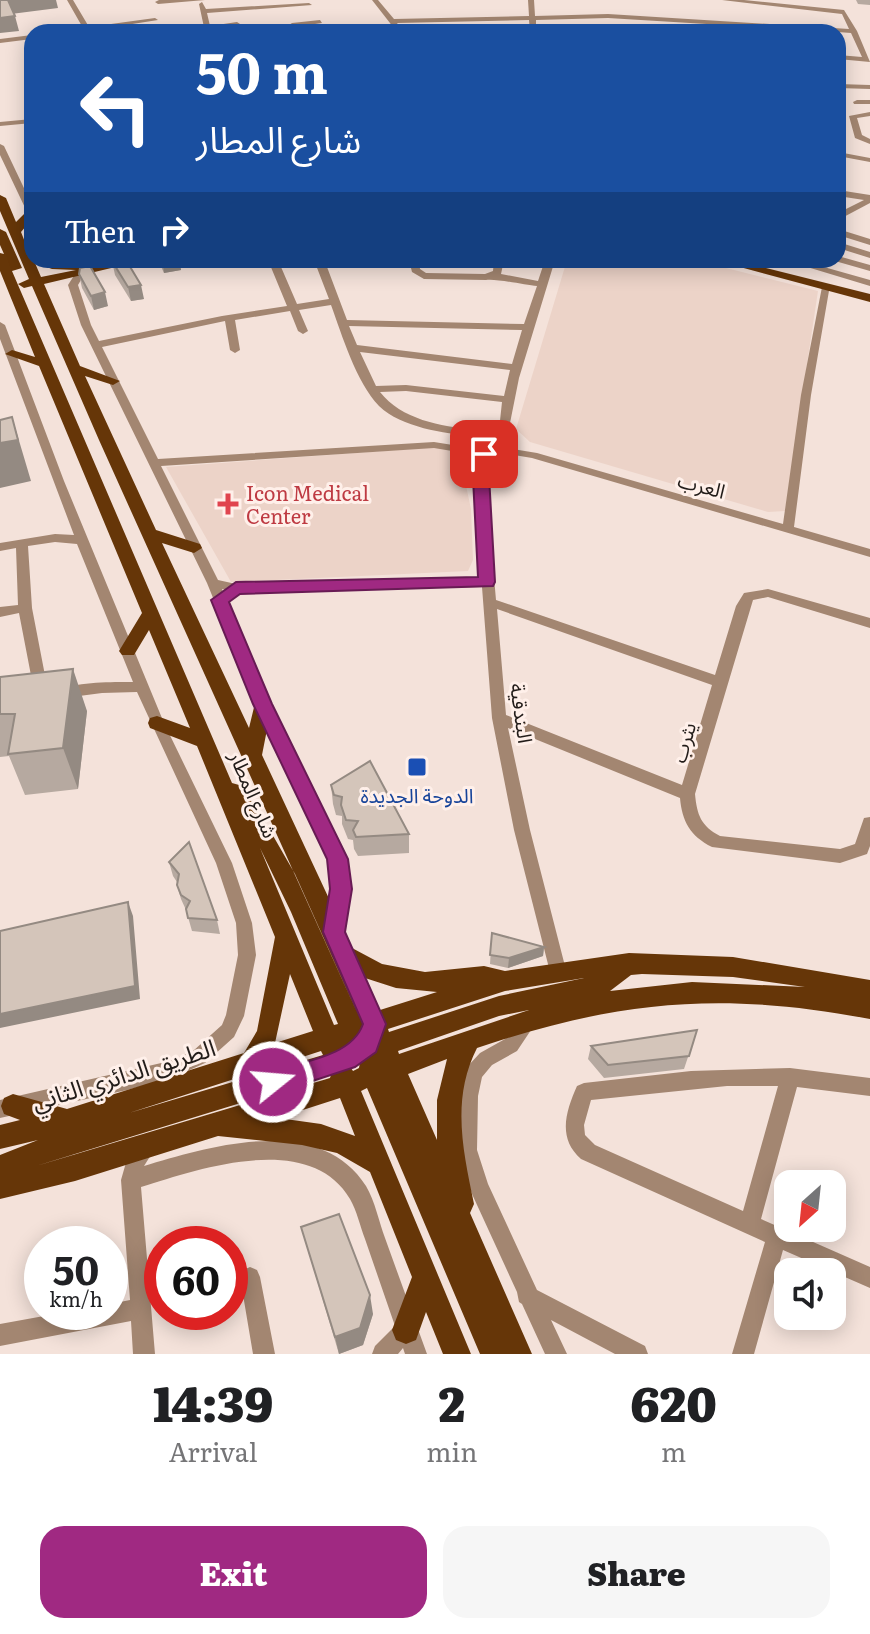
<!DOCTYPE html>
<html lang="en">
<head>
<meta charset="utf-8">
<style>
  body { margin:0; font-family:Literata,"Noto Sans Arabic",serif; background:#f6f6f6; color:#202124; height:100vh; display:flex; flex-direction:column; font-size:30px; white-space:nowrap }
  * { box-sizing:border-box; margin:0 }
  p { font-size:26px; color:#757577 }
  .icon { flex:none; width:44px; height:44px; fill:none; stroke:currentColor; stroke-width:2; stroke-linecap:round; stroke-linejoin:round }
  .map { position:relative; height:1354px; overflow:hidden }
  .details { display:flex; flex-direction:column; background:#fff; flex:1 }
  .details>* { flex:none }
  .banner { position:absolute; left:24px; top:24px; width:822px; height:244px; border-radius:24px; box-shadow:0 4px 20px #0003; background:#1a4fa0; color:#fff; overflow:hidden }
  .needle { width:52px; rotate:207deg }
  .buttons { position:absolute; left:774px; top:1170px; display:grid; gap:16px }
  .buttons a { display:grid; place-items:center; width:72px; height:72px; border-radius:16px; background:#fff; box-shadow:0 4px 20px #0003; font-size:40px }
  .speed { position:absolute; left:24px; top:1226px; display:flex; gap:16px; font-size:40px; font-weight:700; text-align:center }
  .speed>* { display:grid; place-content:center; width:104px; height:104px; border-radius:50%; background:#fff; box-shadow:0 4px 20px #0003; line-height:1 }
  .speed small { font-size:20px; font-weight:400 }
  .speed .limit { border:12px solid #d22; background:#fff; color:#111 }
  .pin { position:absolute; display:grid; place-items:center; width:68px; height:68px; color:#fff; margin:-34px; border-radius:16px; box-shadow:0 4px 12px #0006 }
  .me { position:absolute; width:88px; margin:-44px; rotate:73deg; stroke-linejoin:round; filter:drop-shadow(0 0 6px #0008) }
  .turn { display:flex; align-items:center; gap:28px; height:168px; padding:0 40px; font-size:36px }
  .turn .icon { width:104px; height:104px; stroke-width:2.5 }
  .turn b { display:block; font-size:56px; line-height:68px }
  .then { display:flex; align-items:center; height:76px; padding:0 40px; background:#0003; gap:16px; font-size:30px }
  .eta { display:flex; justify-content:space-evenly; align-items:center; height:136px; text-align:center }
  .eta b { font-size:48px; font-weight:800; line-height:56px }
  .button { display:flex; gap:16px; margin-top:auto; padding:16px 40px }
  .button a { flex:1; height:92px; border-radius:24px; background:#a02982; color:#fff; font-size:32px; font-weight:800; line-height:92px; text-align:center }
  .button a+a { background:#f6f6f6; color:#202124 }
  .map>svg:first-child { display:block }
  .built { fill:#ecd3c8 }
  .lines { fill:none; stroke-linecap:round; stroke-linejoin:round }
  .minor { fill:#a38671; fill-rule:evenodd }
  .major { fill:#663608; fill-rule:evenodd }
  .wall { fill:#b6a9a0 }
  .shaded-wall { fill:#948a82 }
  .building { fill:#d4c5ba; stroke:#948a82; stroke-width:2 }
  .route { fill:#a02982; stroke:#681b54; stroke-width:2 }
  .health-dot { fill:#e0444e; stroke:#fff0ea; stroke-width:3 }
  .transit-dot { fill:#1a4fb4; stroke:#fff0ea; stroke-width:3 }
  .labels { text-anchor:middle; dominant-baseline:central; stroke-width:6; stroke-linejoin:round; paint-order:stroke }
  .street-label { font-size:20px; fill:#221c19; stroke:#fff0ea }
  .health-label { font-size:20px; fill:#be3a42; stroke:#fff0ea; text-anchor:start }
  .transit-label { font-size:20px; fill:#164399; stroke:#fff0ea }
  .near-street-label { font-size:24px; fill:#221c19; stroke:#fff0ea }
</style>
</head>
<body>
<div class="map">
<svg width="870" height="1354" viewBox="0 0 870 1354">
  <rect width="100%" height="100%" fill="#f4e2da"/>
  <path class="built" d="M567 260H694L818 291 785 511 768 512 530 442 516 429Z
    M438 447 459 453 471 509 473 560 468 571 231 582 166 467Z"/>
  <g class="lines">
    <path class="minor" d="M67 0H73L89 27 155 18 158 20 81 32H63L83 28Z
      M159 0H205L158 4 155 2Z
      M372 0H378L394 19 529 16 528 0H534L535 16 608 14 849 29 842 14 722 0H744L844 10 857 31 870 62 838 59V55L862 57 851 33 838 32 608 18 536 20V32H530L529 20 397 23 404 32H397Z
      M202 2 206 9 309 3 312 5 207 13 210 26 237 22 240 24 205 32 199 4Z
      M320 20 322 23 294 27 295 32H289L286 27 292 23Z
      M32 35V39L0 43V39Z
      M838 84 870 85V89L838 88Z
      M857 100H870V104H854L853 102Z
      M870 112V116L857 118 862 135 870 139V144L855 138 849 116Z
      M32 119V123L0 126V122Z
      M0 144 4 146 32 205V217L28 214 0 155Z
      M838 152 870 158V162L838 156Z
      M838 190 870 195V203L838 220V213L864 200 838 196Z
      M838 229 870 239V245L838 235Z
      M838 242 870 252V258L838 248Z
      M838 256 870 265V271L835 261 838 260Z
      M268 260H278L297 304 329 299 314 260 324 262 389 260 384 263 327 267 347 320 524 324 537 286C525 285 494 278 486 280L424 279 412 272 409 260H419L420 269 426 273 485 274 493 271 494 260H504L501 274 538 281 545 260H555L519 378 510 423 512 440 507 448 537 453 783 524 801 395 822 287 830 285 811 395 794 527 870 549V557L532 458 483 450 496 600 715 675 736 606 744 593 768 589 870 618V628L768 597 753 600 695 794C697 815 701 826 720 836L840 849 855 844 864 818 870 817V846L867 854 840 863 712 847C690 836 682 821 680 798L508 728 530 830 566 970 563 976 557 978 551 976 514 830 492 718 482 587 236 592 222 589 270 704 346 859 349 889 342 932 340 937 334 939 328 937 326 932 333 889 330 859 256 704 207 583 81 325 68 285 77 271H83L85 273 78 285 91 325 99 341 222 316 287 306ZM331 305C342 335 356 382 379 406 402 428 444 433 473 436L470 440 471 455 459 446 434 442 158 459 102 347 225 321 230 350 235 353 240 350 235 320 290 311 298 331 303 334 308 331 299 310ZM349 326 522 330 512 364 357 345ZM360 352 510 370 504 396 406 385 376 386ZM406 391 502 402 499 430C490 429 482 430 474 429 441 427 401 419 380 392ZM487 436H493L500 440 491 445 482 441ZM434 448 452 451 467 462 472 463 481 578 236 584 218 580 161 466ZM497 609 712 685 682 785 506 715Z
      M784 260H799L870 280V286Z
      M0 322 5 325 64 481 164 723 232 863 252 923 256 955 244 1016 234 1037 205 1063 172 1078 127 1090 0 1118V1100L170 1061 193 1051 222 1025 226 1015 238 955 236 923 216 863 137 692 102 693 64 698 57 693C69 681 115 682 133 682L77 544 55 542 28 546 32 608 48 691 46 695 41 696 34 691 19 613 0 617V607L18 605 16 548 0 551V543L55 534 74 535 0 339Z
      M528 1013 534 1015 537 1021 517 1051 492 1065 482 1077 478 1096 477 1150 488 1184 537 1290 645 1346 648 1354H615L551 1320 567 1354H545L522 1304 519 1302 517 1292 472 1194 457 1150 460 1096 467 1067 480 1053 505 1039 522 1015Z
      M790 1068 870 1078V1096L797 1087 761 1219 870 1267V1288L783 1250 754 1354H732L765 1242 581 1159C557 1138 566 1111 577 1086L584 1083 691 1071ZM727 1086H778L743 1211 595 1145 585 1135 584 1125 591 1100Z
      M146 1137 153 1140 156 1147 144 1166C210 1146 320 1113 366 1186 375 1201 379 1222 385 1238 399 1277 413 1315 427 1354H405L403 1348 398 1354H372L375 1346 395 1326C385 1297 375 1268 365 1239 360 1226 357 1211 350 1199 310 1131 201 1168 141 1187L155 1354H133L131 1321 0 1346V1324L66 1312H110V1304L130 1300 121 1180 129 1152 139 1140Z
      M250 1267 257 1270 260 1277 275 1354H253L240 1277 243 1270Z"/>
    <path class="major" d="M0 195 6 198 16 222 27 211 32 210V219L21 232 32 260 78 262 82 263 83 268 122 260H145L44 284 80 366 120 381 113 385 85 376 156 530 200 544 202 548 194 553 162 543 249 728 256 699H270L272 704 262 755 352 948 382 964 425 972 484 966 505 971 629 953 733 957 870 980V1019C723 991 619 1000 477 1048 451 1099 463 1151 474 1204L470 1213 532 1354H480L367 1088 361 1091 471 1354H443L426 1312 416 1340 406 1344 396 1340 392 1330 412 1277 370 1172 337 1153 302 1145 218 1136 75 1181 0 1199V1155L38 1140 0 1149V1125L20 1120 4 1114 1 1106 4 1098 13 1094 67 1109 244 1053 257 1031 275 937 197 746 150 728 148 723 150 718 157 716 190 728 149 630 134 655H122L119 651 142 613 39 366 5 354 12 350 35 357 0 271V253L4 254 0 245V229L6 232 22 268 12 271 232 783 239 785 260 813 295 874 359 1017 99 440 32 286 24 288 18 284 29 279 0 211ZM35 263 52 269 76 270 41 277ZM260 848 291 912 338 1024 334 1025ZM290 974 313 1031 275 1043ZM642 974 733 977 805 987 692 982 610 991 631 975ZM365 978 396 988 437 992 380 1010ZM584 978 499 996 389 1032 388 1029 505 991ZM529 1010 399 1054 398 1051 499 1016ZM321 1051 323 1055 129 1113ZM447 1059 437 1100V1140L408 1074ZM360 1062 359 1068 353 1071 351 1068ZM331 1075 330 1078 36 1166ZM340 1098 355 1136 321 1124 278 1118Z
      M714 260H734L870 294V302Z"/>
  </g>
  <path class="wall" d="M856 0H870V5L858 4Z
    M158 260H179L181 270 164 273Z
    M112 261 144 299 131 301 115 275Z
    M79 274 108 306 94 310 82 288Z
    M0 677 87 711 78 789 25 795 9 756 0 757Z
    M331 785 409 834V853L358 856 354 849 353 840 348 839 342 824V816L336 815 333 804Z
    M169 862 217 920 220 934 192 931 186 910 181 899 177 885V882L173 876Z
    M492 933 544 947 543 956 508 968 490 964Z
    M697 1030 684 1069 604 1078 588 1059 591 1046Z
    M301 1227 373 1314 363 1345 339 1354Z"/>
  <path class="shaded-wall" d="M8 0H56L58 8 11 14Z
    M15 16 19 31 0 33V18Z
    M179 261 181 270 164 273 163 264Z
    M141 285 144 299 131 301 128 287Z
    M105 292 108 306 94 310 91 296Z
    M12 417 31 481 0 488V443Z
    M73 669 87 711 78 789 63 748Z
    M128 902 133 916 140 999 0 1028V1014Z
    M544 947 543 956 508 968 509 958Z
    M370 1295 373 1314 363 1345 339 1354 335 1337Z"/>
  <path class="building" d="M0 0H8L15 16 0 18Z
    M115 260H126L141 285 128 287 112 261Z
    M161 260H179V261L163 264Z
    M90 266 105 292 91 296 79 274 80 268Z
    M12 417 18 440 0 443V420Z
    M73 669 63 748 8 754 15 714H0V677Z
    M370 761 409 834 356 837 353 830 358 821 346 820 341 805 342 797 334 795 331 785Z
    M189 842 217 920 188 918 186 909 190 901 181 895 177 885 179 874 169 862Z
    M128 902 135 986 0 1014V931Z
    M492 933 544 947 509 958 490 955Z
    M697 1030 689 1056 608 1065 591 1046Z
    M339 1214 370 1295 360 1328 335 1337 301 1227Z"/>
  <path class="route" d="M484 449 491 454 488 458 495 582 493 586 240 594 229 602 272 704 348 859 352 889 345 932 386 1024 376 1052 355 1067 273 1094 264 1091 261 1082 264 1074C295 1062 351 1059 363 1024L323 932 330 889 327 859 253 704 211 600 236 582 478 577 472 458Z"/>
  <path class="health-dot" d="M224 492h8v8h8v8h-8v8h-8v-8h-8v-8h8z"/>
  <rect class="transit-dot" x="407" y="757" width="20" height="20" rx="4"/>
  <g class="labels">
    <g class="street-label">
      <text transform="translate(702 484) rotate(15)">العرب</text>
      <text transform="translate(523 713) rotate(82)">البندقية</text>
      <text transform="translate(682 742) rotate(-74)">يثرب</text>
      <text transform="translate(255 794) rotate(67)">شارع المطار</text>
    </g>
    <g class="health-label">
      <text x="246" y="492">Icon Medical<tspan x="246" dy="23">Center</tspan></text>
    </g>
    <g class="transit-label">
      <text x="417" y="794">الدوحة الجديدة</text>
    </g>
    <g class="near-street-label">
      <text transform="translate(123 1073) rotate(-17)">الطريق الدائري الثاني</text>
    </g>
  </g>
</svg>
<div class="buttons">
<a><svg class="needle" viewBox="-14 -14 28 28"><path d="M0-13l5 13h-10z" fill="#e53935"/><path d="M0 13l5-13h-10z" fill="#757577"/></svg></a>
<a><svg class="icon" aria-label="sound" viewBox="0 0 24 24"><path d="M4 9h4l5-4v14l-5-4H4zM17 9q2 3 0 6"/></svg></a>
</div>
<div class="speed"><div>50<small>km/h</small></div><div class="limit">60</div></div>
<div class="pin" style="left:484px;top:454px;background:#d93025"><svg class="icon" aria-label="arrive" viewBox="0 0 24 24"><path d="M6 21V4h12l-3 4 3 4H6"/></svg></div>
<svg class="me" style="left:273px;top:1082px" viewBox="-20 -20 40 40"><circle r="17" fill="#a02982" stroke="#fff" stroke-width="3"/><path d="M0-11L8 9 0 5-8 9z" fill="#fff"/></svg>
<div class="banner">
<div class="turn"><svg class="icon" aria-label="left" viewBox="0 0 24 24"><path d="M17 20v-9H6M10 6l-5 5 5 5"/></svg><div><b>50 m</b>شارع المطار</div></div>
<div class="then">Then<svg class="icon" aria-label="right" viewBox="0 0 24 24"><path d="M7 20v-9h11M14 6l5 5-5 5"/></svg></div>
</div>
</div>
<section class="details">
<div class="eta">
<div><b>14:39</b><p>Arrival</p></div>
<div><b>2</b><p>min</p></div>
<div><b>620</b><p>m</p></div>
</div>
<div class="button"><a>Exit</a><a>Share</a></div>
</section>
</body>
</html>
